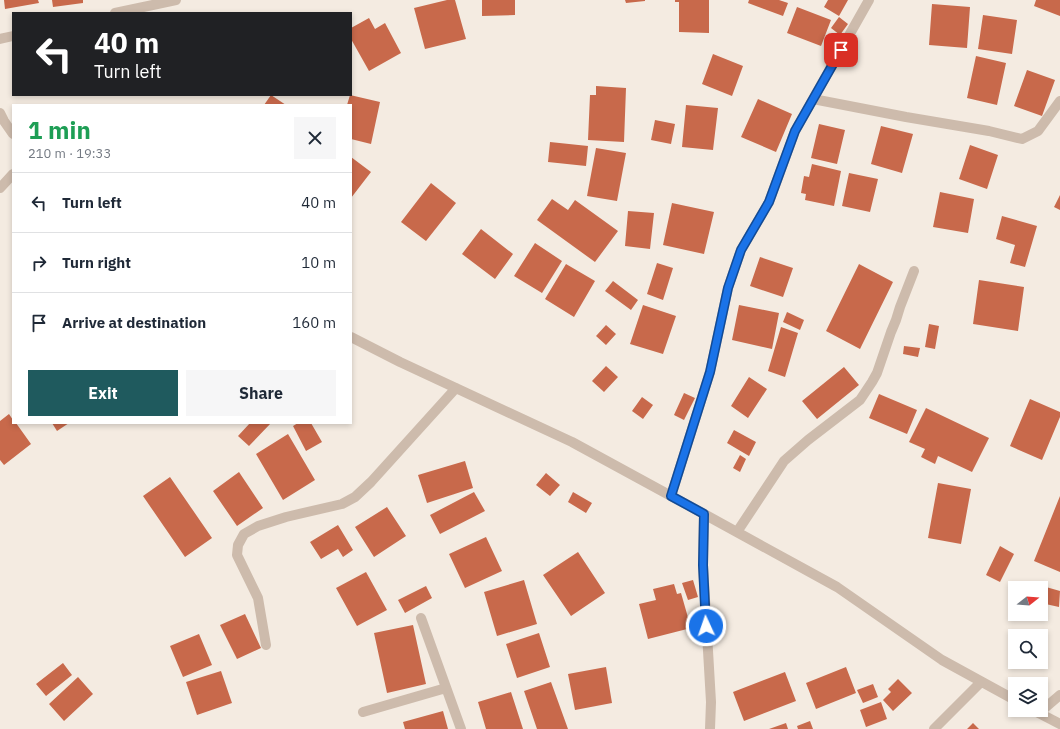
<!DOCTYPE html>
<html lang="en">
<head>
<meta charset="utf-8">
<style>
  body { margin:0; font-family:"IBM Plex Sans",sans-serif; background:#f6f6f7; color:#1f2937; height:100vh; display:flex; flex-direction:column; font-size:15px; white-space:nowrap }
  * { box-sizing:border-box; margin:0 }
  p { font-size:13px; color:#747a83 }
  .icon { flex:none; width:22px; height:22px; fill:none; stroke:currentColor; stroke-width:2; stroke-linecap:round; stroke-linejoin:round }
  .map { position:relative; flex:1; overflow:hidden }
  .sheet { position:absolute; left:12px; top:104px; width:340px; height:320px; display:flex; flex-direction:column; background:#fff; border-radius:0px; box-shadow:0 2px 6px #0003 }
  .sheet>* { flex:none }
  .hud { position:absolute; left:12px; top:12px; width:340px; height:84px; border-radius:0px; box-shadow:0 2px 6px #0003; background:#202124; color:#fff; overflow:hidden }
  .needle { width:26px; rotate:73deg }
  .buttons { position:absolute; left:1008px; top:581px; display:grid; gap:8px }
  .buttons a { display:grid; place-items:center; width:40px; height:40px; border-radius:0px; background:#fff; box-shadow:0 2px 6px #0003; font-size:20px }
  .pin { position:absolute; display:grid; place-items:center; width:34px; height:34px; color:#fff; margin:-17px; border-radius:8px; box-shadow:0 2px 6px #0006 }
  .me { position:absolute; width:44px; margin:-22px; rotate:357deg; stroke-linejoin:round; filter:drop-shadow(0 0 3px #0008) }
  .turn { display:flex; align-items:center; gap:14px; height:84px; padding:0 16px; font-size:18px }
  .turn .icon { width:52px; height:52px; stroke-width:2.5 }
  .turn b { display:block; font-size:28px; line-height:34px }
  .round { display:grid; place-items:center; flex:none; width:42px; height:42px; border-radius:0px; background:#f6f6f7 }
  .headline { display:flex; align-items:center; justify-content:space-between; height:68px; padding:0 16px }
  h1 { font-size:24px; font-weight:800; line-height:30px; color:#1e9e55 }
  .primary-button { display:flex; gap:8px; margin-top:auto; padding:8px 16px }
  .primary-button a { flex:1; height:46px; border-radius:0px; background:#1f5a5e; color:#fff; font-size:16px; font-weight:800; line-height:46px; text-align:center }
  .primary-button a+a { background:#f6f6f7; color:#1f2937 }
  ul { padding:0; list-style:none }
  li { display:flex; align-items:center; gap:12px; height:60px; padding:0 16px; border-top:1px solid #e0e1e3 }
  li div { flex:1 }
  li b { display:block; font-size:15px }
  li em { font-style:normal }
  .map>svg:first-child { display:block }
  .building { fill:#c8694b }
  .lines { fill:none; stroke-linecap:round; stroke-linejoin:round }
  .minor { stroke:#cdbbac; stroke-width:10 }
  .route-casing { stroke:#114b97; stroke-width:10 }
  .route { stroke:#1a73e8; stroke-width:7 }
</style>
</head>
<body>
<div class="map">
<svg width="1060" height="729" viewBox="0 0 1060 729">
  <rect width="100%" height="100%" fill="#f4ebe1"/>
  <path class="building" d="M4 0H38L39 3 5 9Z
    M52 0H83V3L53 7Z
    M447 0H455L466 39 425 49 414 8Z
    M482 0H515V15L482 16Z
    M625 0H645V1L626 3Z
    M675 0H709V33L679 32V2H675Z
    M749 0H779L788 3 783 16 748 3Z
    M828 0H848L839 16 824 7Z
    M1036 0H1060V16L1034 6Z
    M932 4 970 7 967 48 929 45Z
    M797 7 831 20 821 46 787 33Z
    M983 15 1017 20 1012 54 978 49Z
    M839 17 848 24 840 35 831 28Z
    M369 18 375 29 385 23 401 53 369 71 351 39V28Z
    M713 54 743 66 732 96 702 84Z
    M976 56 1006 63 997 105 967 98Z
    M1027 70 1055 80 1042 116 1014 106Z
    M596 86 626 88 624 142 588 140 590 95H596Z
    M271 95 286 105H264Z
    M350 95 380 102 371 144 351 139V105H347Z
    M758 99 792 114 776 152 741 137Z
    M686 105 718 108 713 150 682 147Z
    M655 120 675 124 671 144 651 140Z
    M819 124 845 130 837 164 811 158Z
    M881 126 913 134 902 173 871 164Z
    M550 142 588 146 586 166 548 162Z
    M970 145 998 155 987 189 959 179Z
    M596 148 626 153 617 201 587 196Z
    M351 157 371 172 351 198Z
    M812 164 841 171 834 206 805 200 806 194 801 193 804 176 809 177Z
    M849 173 878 179 870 212 842 206Z
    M431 183 456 203 426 241 401 222Z
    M940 192 974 199 968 233 933 227Z
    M1060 195V210L1054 207Z
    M552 199 568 210 575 200 618 231 595 262 537 220Z
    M672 203 714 212 704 254 663 245Z
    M628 211 654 213 650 249 625 246Z
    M1002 216 1037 226 1025 267 1010 263 1015 245 996 239Z
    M481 229 513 254 495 279 462 254Z
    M535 243 562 261 542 293 514 276Z
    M760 257 793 268 783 297 750 286Z
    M657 263 673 268 663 300 647 294Z
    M566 264 595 281 574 317 545 299Z
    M859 264 893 282 860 349 826 331Z
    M979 280 1024 287 1018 331 973 324Z
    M613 281 638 300 631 310 605 291Z
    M643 305 676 316 663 354 630 344Z
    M739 305 779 313 772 349 732 340Z
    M787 312 804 320 800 330 783 322Z
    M929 324 939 326 935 349 925 347Z
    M606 325 616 334 606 345 596 336Z
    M781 327 798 333 785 377 768 371Z
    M904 346 920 348 918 357 903 354Z
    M606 366 618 377 604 392 592 381Z
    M844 367 859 385 817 419 802 401Z
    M749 377 767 389 748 418 731 406Z
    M684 393 695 398 684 420 674 415Z
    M879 394 917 410 907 434 869 418Z
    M642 397 653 405 643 419 632 411Z
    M1030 399 1060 412V417L1042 460 1010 446Z
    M926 408 989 438 972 472 938 456 935 464 921 457 925 449 909 442Z
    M9 414 13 420V423H16L31 444 4 465 0 460V421Z
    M52 423H69L57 431Z
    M250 423H271L249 446 238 436Z
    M298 423H311L322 442 306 451 293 426Z
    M734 430 756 442 749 456 727 443Z
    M288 434 315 480 283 500 256 454Z
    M740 455 746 459 740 472 733 468Z
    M465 461 473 488 427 503 418 475Z
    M239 472 263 508 237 526 213 491Z
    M546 473 560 485 550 496 536 485Z
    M170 477 212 538 185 557 143 496Z
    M938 483 971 489 961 544 928 538Z
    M474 492 485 511 440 534 430 515Z
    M573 492 592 503 586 513 568 502Z
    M1060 496V572L1034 561Z
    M387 507 406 536 374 557 355 527Z
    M338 525 353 550 343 557 338 549 321 559 310 542Z
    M486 537 502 571 465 588 449 554Z
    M1000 546 1014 554 1000 582 986 575Z
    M578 552 605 593 571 616 543 575Z
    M366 572 387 610 357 626 336 588Z
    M524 580 537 624 497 636 484 592Z
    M693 580 698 597 688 600 682 583Z
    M674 584 677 594 681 593 691 628 648 639 639 604 656 600 653 589Z
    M426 586 432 598 405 613 398 600Z
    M1046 587 1060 591 1059 607 1041 603Z
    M245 614 261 648 237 659 220 625Z
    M413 625 426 684 387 693 374 633Z
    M539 633 550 667 517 678 506 644Z
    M199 634 212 665 183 677 170 646Z
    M63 663 72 675 46 696 36 684Z
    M606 667 612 703 575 710 568 674Z
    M846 667 856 693 816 709 806 683Z
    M221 671 232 703 197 715 186 682Z
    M785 672 796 701 744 721 733 692Z
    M78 677 93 694 64 721 49 704Z
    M898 679 912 693 893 711 883 700 891 692 888 689Z
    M551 682 568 729H537L524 691Z
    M873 684 878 697 863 703 857 690Z
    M511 692 523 729H486L478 702Z
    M881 702 887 719 866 727 860 710Z
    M443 711 448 729H405L403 722Z
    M810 721 813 729H798L797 726Z
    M786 723 788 729H769Z
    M973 723 979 729H967Z"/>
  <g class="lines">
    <path class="minor" d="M115 13 176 0
      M0 39 13 36
      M813 99 906 117 989 131 1022 139 1038 131 1060 101
      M0 113 4 121 13 134
      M0 188 13 174
      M351 337 400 362 572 442 704 514 837 587 942 660 1015 700
      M671 496 710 372 728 288 741 250 769 202 795 131 869 0
      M704 514 703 565 711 702 710 729
      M737 532 784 461 808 440 860 400 872 382 877 373 891 332 896 320 900 307 914 271
      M421 618 461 729
      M266 645 258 598 237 555 238 545 244 534 258 526 286 517 342 504 355 497 371 482 456 388
      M1033 710 1060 724
      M363 712 446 688
      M1039 713 1060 695
      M934 729 981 682"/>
  </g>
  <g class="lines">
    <defs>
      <path id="route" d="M706 626 703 565 704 514 671 496 710 372 728 288 741 250 769 202 795 131 841 50"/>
    </defs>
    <use href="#route" class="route-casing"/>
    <use href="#route" class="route"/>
  </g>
</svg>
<div class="buttons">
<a><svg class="needle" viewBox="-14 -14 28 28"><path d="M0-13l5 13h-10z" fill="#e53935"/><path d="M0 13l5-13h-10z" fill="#747a83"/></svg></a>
<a><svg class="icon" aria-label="search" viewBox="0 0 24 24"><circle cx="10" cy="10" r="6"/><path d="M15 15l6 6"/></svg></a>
<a><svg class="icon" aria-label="layers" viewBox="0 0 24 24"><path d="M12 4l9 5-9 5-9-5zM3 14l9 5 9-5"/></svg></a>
</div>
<div class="pin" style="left:841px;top:50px;background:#d93025"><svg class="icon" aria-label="arrive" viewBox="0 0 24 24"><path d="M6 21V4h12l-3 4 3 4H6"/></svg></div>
<svg class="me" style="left:706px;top:626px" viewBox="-20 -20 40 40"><circle r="17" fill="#1a73e8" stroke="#fff" stroke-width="3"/><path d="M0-11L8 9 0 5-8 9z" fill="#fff"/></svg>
<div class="hud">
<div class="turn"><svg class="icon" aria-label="left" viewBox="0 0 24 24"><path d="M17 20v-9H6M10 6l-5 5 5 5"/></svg><div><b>40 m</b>Turn left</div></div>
</div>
<section class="sheet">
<div class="headline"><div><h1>1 min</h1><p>210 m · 19:33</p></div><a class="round"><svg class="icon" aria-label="close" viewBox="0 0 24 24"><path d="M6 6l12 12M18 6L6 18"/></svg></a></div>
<ul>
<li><svg class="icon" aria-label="left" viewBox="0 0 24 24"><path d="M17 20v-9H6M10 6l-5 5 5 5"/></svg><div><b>Turn left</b></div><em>40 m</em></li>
<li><svg class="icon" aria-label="right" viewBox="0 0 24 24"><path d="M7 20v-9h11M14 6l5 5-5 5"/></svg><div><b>Turn right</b></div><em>10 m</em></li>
<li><svg class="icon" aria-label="arrive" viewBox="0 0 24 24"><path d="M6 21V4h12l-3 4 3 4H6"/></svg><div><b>Arrive at destination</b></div><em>160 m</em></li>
</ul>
<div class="primary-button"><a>Exit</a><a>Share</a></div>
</section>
</div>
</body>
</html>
